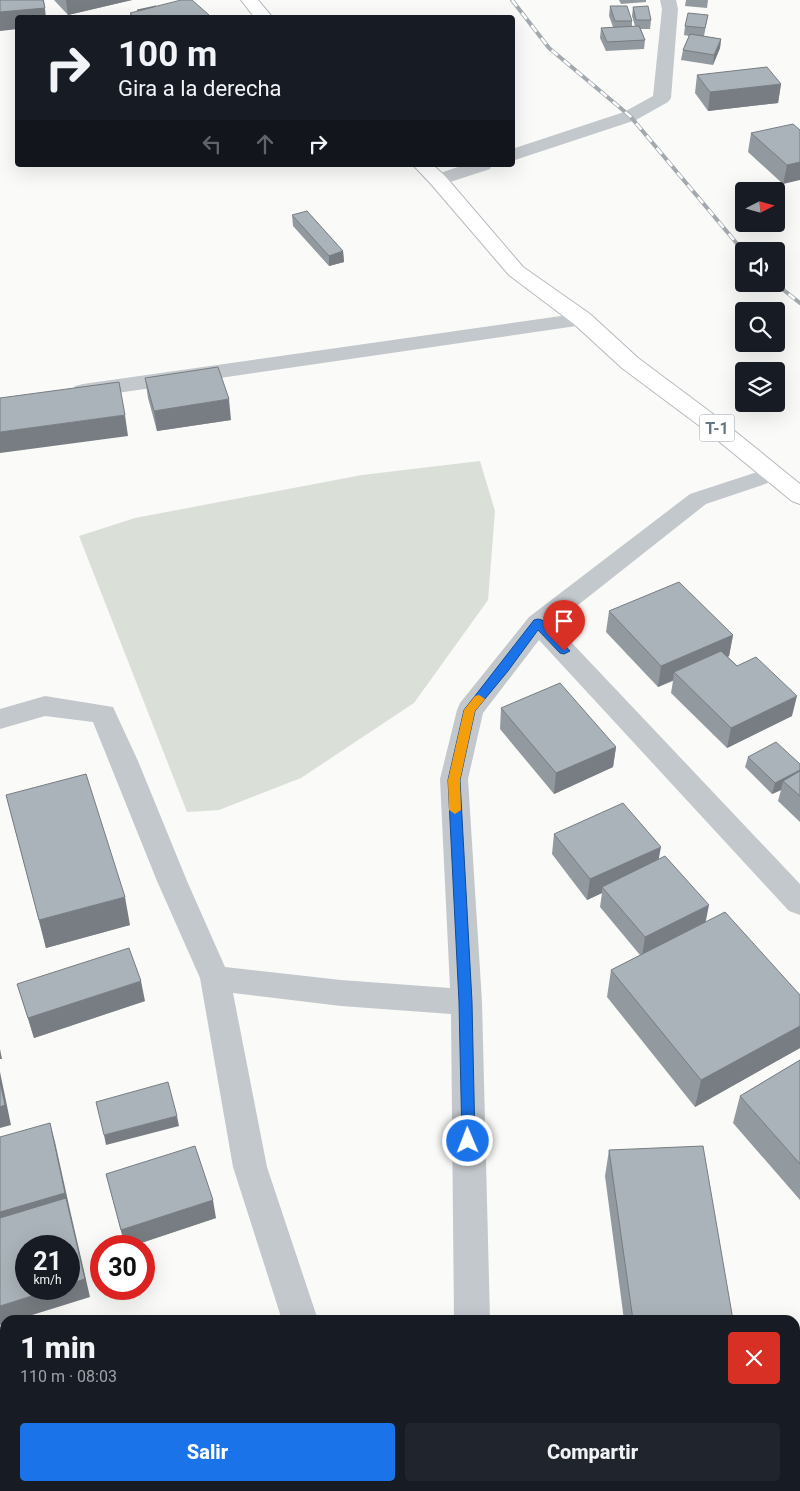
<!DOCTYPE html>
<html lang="es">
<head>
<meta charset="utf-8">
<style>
  body { margin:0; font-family:Roboto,sans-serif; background:#20242c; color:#f1f3f6; height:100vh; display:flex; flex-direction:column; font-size:19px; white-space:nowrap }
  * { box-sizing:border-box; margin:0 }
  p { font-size:16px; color:#9ea1a6 }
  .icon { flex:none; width:28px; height:28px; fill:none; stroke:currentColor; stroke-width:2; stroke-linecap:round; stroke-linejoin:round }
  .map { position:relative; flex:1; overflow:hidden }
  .details { position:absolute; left:0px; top:1315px; width:800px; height:176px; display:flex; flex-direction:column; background:#171b24; border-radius:15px 15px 0 0; box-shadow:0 5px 20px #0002 }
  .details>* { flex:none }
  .guide { position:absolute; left:15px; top:15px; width:500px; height:152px; border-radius:5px; box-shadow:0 5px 20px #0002; background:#171b24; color:#f1f3f6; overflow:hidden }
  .needle { width:32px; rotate:84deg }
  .tools { position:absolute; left:735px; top:182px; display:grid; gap:10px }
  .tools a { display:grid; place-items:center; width:50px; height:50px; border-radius:5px; background:#171b24; box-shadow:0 5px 20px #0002; font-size:25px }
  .speed { position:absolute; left:15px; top:1235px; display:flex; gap:10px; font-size:25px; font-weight:700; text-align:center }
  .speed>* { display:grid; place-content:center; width:65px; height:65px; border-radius:50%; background:#171b24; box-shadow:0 5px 20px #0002; line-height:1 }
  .speed small { font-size:12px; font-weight:400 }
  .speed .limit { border:8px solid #d22; background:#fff; color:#111 }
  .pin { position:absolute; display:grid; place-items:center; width:42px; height:42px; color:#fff; margin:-51px -21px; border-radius:50% 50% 50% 0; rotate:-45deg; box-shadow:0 0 5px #0007 }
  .pin .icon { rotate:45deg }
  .me { position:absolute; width:55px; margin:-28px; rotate:359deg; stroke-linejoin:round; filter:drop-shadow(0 0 4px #0008) }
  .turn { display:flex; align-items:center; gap:18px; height:105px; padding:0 20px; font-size:22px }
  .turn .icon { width:65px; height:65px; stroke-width:2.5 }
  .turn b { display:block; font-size:35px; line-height:42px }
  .lanes { display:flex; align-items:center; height:48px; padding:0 20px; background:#0003; justify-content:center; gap:25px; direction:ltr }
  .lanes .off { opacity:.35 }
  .round { display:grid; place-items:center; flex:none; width:52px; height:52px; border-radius:5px; background:#20242c }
  .summary { display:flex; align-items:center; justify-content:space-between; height:85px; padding:0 20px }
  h1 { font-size:30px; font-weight:800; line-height:38px }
  .action { display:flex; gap:10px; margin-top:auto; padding:10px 20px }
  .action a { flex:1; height:58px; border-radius:5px; background:#1a73e8; color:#fff; font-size:20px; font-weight:800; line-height:58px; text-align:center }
  .action a+a { background:#20242c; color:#f1f3f6 }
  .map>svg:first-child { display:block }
  .green { fill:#dadfd7 }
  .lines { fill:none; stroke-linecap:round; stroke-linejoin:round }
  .primary-casing { stroke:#b5babe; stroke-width:2 }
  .minor { fill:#c3c8cc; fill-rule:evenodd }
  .primary { fill:#fff; fill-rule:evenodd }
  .rail-casing { stroke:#a2aab0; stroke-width:4 }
  .rail { stroke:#fff; stroke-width:2.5; stroke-dasharray:8; stroke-linecap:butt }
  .wall { fill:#929a9f }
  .shaded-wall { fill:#777d82 }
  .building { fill:#aab3b9; stroke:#777d82 }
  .route { fill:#1a73e8; stroke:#114b97 }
  .slow { fill:#f59e0b }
  .labels { text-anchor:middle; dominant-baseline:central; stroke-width:5; stroke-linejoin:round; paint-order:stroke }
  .shield { fill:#fff; stroke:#939fa8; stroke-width:1 }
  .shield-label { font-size:16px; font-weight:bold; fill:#657683 }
</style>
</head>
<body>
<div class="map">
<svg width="800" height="1491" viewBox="0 0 800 1491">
  <rect width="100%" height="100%" fill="#fafaf8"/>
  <path class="green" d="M480 461 495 511 488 600 414 703 301 778 219 810 187 812 79 536 135 518 362 475Z"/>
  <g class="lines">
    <defs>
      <path id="primary" d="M241 0H258L273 18H255Z
        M413 165H433L445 176 523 267 590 314 638 358 721 420 800 484V504L792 501 705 430 622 368 574 324 509 275 431 184Z"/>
    </defs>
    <use href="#primary" class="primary-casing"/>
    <path class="minor" d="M660 0H676L678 9 671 98 668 102 636 120 512 161V149L624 112 653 96 662 9Z
      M464 165H492L490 169 438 186 431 184 428 180 431 176Z
      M582 313 590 314 593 319 590 324 83 398 75 396 72 391 75 386 83 384Z
      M772 467 780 469 784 474 780 479 706 504 554 624 800 884V915L789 911 539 640 483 713 468 779 482 1002 490 1320H454L451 1014 341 1006 233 993 267 1167 318 1320H282L233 1167 200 978 157 881 93 722 45 716 0 729V709L45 696 113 707 138 761 187 881 225 967 341 980 450 988 440 779 457 710 460 703 529 617 690 494Z
      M795 1449H800V1487L793 1486H795Z
      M458 1486H496V1491H458Z
      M699 1486H737L738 1491H700Z"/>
    <use href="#primary" class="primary"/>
    <defs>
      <path id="rail" d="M512 0 549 48 630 116 744 252
        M776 284 800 303"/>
    </defs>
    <use href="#rail" class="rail-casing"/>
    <use href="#rail" class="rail"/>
  </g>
  <path class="wall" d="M54 0H132L68 15Z
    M619 0H646V2L621 4Z
    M686 0H708L707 8 685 6Z
    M610 6 632 21V26H635L632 16 633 7 651 20 650 29H641L645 40 644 49 606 51 600 38 601 28 613 27 609 16Z
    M130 13 210 18H130Z
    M708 15 704 36 721 39 720 48 713 65 681 60 683 50 689 36 684 35 685 26Z
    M697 75 781 84 778 103 708 111 695 93Z
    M800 130 783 184 748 152 751 133Z
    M292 215 343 251 344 262 329 266 293 226Z
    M145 378 231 420 157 431 148 398Z
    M609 611 733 635 729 656 728 657 792 716 727 748 671 693 673 681 658 687 606 632Z
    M501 708 616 747 613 767 554 794 500 729Z
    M748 757 800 764V822L778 801 781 790 772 794 745 767Z
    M6 795 130 925 46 948Z
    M554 834 659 859 706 922 800 995V1048L695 1107 607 997 611 970 640 955 600 907 602 893 587 900 552 854Z
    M17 984 145 1001 34 1038Z
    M800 1060V1200L733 1123 740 1096Z
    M609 1150 733 1320H624L605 1176Z
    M106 1174 216 1218 132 1246H125Z"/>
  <path class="shaded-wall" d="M44 0 46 18H18V29L0 31V12Z
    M66 0H132L68 15Z
    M721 39 720 48 713 65 714 55Z
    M781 84 778 103 708 111 710 92Z
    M800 162V180L783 184 787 165Z
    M343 251 344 262 329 266V256Z
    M229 399 231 420 157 431 154 411Z
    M125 415 128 436 0 453V432Z
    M733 635 729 656 680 678 674 672 673 680 658 687 661 666Z
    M797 696 792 716 727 748 731 728Z
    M616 747 613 767 554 794 556 773Z
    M800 770V780L783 781 781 790 772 794 775 783Z
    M661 847 657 868 602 887V893L587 900 590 879Z
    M125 897 130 925 46 948 39 920Z
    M709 905 705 925 642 957 645 937Z
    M141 981 145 1001 34 1038 28 1018Z
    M800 1026V1048L695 1107 701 1080Z
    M0 1049 2 1059H0Z
    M0 1072 11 1125 0 1128Z
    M177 1116 179 1126 106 1145 104 1135Z
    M50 1123 55 1142 70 1210 90 1297 16 1320H5V1324L0 1325V1306L54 1289H69V1284L0 1232V1212Z
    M213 1200 216 1218 132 1246H125L121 1230Z"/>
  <path class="building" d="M0 0H43L45 8 0 12Z
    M181 0H192L209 15 200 18H135L130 13Z
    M156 6 138 11 137 10Z
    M610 6H627L632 21H615Z
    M648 6 651 20H636L633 7Z
    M688 13 708 15 705 28 685 26Z
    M639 26 645 40 607 42 601 28Z
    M690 34 721 39 714 55 683 50Z
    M767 67 781 84 710 92 697 75Z
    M793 124 800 130V162L787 165 751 133Z
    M307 211 343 251 329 256 292 215Z
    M218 367 229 399 154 411 145 378Z
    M119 382 125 415 0 432V398Z
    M679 582 733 635 661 666 609 611Z
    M721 651 737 666 756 657 797 696 731 728 674 672Z
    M560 683 616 747 556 773 501 708Z
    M776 742 800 764V770L775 783 748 757Z
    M800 771V796L783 781Z
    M86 774 125 897 39 920 6 795Z
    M623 803 661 847 590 879 554 834Z
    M665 856 709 905 645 937 602 887Z
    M725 912 800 995V1026L701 1080 611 970Z
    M129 948 141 981 28 1018 17 984Z
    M800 1060V1164L740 1096Z
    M0 1082 5 1105 0 1107Z
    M168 1082 177 1116 104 1135 96 1102Z
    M50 1123 65 1193 0 1212V1137Z
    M195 1146 213 1200 121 1230 106 1174Z
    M703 1146 733 1320H633L609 1150Z
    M66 1198 85 1279 69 1284V1246H26V1289H54L0 1306V1218Z"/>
  <path class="route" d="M538 619 542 620 570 651 564 654 560 653 538 630 508 671 475 711 460 780 472 1002 475 1141 473 1145 468 1147 464 1145 462 1141 459 1002 448 780 464 710 534 620Z"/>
  <path class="slow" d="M479 695 485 699 475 711 460 780 461 810 455 814 449 810 448 780 464 710 475 696Z"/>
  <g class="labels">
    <rect class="shield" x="699.5" y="414.5" width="35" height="27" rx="4"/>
    <g class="shield-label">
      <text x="717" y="428">T-1</text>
    </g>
  </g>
</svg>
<div class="tools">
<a><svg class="needle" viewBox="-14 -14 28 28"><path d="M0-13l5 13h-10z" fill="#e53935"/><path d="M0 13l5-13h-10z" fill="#9ea1a6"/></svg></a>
<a><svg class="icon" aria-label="sound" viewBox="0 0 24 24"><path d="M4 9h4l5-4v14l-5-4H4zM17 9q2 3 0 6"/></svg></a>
<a><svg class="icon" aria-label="search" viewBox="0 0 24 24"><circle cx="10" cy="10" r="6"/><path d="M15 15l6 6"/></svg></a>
<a><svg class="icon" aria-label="layers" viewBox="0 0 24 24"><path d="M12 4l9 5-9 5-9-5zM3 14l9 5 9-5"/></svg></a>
</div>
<div class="speed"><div>21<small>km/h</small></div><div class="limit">30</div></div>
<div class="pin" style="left:564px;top:651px;background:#d93025"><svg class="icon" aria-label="arrive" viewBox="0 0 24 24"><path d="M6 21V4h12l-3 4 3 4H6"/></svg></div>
<svg class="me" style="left:468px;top:1141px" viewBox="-20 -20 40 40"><circle r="17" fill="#1a73e8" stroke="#fff" stroke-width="3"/><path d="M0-11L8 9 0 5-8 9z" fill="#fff"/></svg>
<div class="guide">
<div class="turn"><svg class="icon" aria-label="right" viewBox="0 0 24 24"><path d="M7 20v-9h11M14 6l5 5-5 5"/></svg><div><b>100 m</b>Gira a la derecha</div></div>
<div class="lanes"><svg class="icon off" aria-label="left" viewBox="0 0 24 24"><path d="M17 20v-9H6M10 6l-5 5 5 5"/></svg><svg class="icon off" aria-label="ahead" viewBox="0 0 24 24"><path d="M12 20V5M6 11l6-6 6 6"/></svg><svg class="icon" aria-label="right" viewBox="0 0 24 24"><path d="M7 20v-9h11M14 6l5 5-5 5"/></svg></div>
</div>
<section class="details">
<div class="summary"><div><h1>1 min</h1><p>110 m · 08:03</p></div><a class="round" style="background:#d93025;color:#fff"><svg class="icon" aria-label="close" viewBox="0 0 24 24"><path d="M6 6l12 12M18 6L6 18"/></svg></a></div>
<div class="action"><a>Salir</a><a>Compartir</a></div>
</section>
</div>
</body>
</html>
